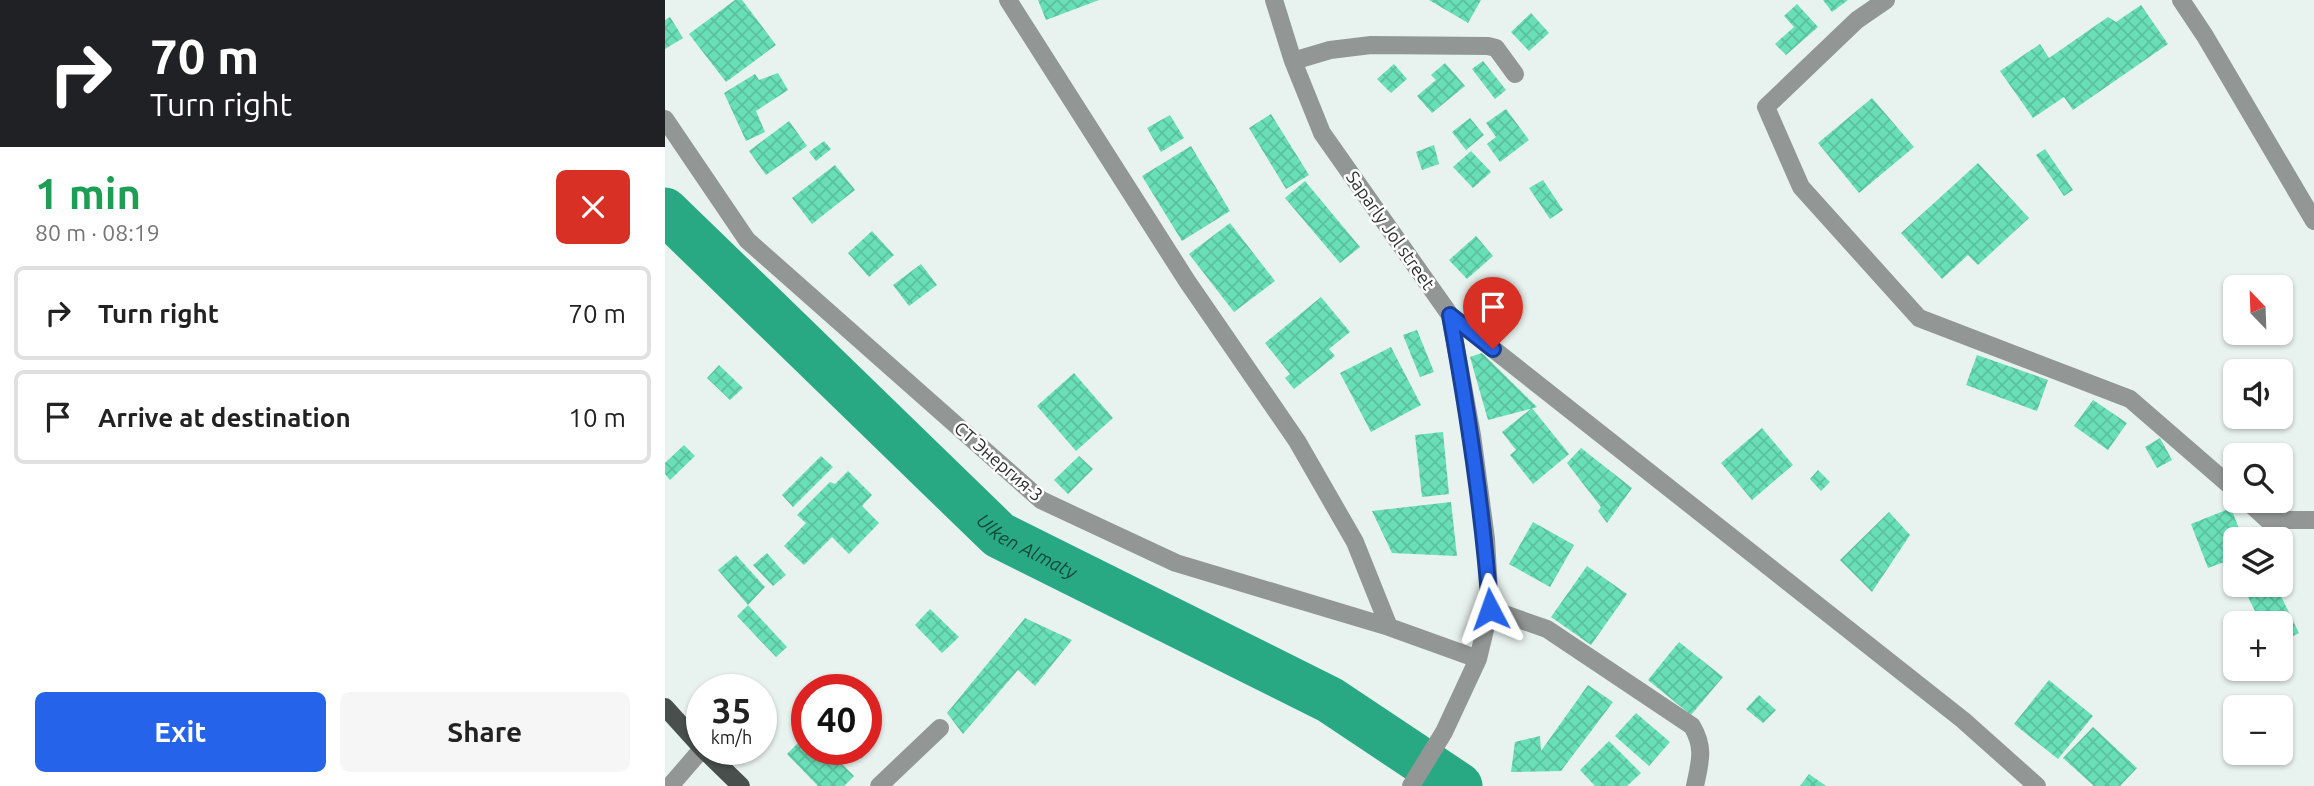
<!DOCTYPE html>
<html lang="en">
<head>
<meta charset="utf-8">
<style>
  body { margin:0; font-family:Ubuntu,sans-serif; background:#f6f6f6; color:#222; height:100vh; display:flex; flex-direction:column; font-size:26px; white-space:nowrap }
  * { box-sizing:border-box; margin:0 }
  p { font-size:23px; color:#767676 }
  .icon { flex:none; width:38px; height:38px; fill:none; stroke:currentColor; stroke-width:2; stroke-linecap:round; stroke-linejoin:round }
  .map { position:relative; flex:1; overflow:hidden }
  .sheet { display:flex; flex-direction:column; background:#fff; width:665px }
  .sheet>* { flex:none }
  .banner { background:#202124; color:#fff; overflow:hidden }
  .needle { width:46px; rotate:337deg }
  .tools { position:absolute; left:1558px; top:275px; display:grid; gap:14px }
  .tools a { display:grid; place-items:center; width:70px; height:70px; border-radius:10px; background:#fff; box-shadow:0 2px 5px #0004; font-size:35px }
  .speed { position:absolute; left:21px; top:674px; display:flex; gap:14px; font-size:35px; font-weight:700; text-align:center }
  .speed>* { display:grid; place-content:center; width:91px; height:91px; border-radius:50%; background:#fff; box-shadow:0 2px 5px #0004; line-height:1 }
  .speed small { font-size:18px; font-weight:400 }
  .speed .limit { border:10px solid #d22; background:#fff; color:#111 }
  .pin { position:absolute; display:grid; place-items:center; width:60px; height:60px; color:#fff; margin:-72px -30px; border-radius:50% 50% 50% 0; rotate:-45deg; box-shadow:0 0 7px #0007 }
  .pin .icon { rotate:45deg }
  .me { position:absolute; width:77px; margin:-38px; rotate:356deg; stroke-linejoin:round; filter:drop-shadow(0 0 5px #0008) }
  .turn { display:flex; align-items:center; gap:24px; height:147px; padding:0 35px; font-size:32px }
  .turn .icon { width:91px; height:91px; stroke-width:2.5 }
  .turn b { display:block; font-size:49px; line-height:60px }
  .round { display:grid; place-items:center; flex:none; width:74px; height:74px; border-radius:10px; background:#f6f6f6 }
  .head { display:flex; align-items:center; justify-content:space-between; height:119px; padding:0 35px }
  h1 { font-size:42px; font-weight:700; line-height:52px; color:#1e9e55 }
  .action { display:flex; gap:14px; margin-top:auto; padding:14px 35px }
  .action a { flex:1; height:80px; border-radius:10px; background:#2563eb; color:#fff; font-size:28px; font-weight:700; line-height:80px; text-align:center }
  .action a+a { background:#f6f6f6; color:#222 }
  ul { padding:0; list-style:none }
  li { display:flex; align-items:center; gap:21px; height:94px; margin:0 14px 10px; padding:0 21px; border:4px solid #e0e0e0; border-radius:10px }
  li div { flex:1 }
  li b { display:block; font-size:26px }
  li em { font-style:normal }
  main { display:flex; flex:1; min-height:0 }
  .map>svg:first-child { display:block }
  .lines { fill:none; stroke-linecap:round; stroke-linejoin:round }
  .river { stroke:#28a984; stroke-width:47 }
  .building { fill:url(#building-cross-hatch) }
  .minor { stroke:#929795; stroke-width:18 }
  .major { stroke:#484f4c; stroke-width:18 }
  .route-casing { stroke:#184099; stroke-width:18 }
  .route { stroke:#2563eb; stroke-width:12 }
  .labels { text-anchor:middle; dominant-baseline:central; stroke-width:5; stroke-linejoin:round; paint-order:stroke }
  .street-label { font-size:18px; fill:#2b2f2d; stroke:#fff }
  .water-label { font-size:19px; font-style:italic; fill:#164838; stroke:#fff }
</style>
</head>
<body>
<main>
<section class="sheet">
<div class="banner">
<div class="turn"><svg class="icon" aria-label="right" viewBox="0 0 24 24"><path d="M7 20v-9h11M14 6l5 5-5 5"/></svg><div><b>70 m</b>Turn right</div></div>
</div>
<div class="head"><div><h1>1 min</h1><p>80 m · 08:19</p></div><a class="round" style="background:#d93025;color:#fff"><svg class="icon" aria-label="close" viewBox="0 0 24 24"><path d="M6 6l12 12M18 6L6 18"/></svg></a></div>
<ul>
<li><svg class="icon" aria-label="right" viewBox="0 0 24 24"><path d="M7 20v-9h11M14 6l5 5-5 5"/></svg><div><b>Turn right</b></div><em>70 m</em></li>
<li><svg class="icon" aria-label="arrive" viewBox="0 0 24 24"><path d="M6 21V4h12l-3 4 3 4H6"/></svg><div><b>Arrive at destination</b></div><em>10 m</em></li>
</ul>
<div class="action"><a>Exit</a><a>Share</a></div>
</section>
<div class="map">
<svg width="1649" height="786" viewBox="0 0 1649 786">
  <defs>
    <pattern id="building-cross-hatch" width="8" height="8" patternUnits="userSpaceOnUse" patternTransform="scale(1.75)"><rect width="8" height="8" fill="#69dfb7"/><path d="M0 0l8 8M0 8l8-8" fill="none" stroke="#5bc09e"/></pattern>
  </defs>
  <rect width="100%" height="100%" fill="#e8f2ee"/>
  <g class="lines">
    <path class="river" id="s1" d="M0 211 334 535 665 700 794 786"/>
  </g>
  <path class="building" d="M70 0H77L111 45 61 82 24 34Z
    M373 0H434L381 20Z
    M764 0H816L803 23Z
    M1158 0H1183L1167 12Z
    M1132 4 1153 27 1121 55 1110 44 1129 27 1119 16Z
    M1476 5 1503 44 1408 110 1399 97 1368 118 1335 71 1375 44 1384 58 1443 17 1451 22Z
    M866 13 884 33 864 51 846 32Z
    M5 17 18 38 0 49V20Z
    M818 61 841 90 830 99 807 69Z
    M780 63 800 86 767 113 752 96 771 80 766 75Z
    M729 64 742 79 726 93 712 79Z
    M113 73 123 90 91 111 100 132 81 141 59 93 90 74 94 80Z
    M1207 98 1249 147 1194 193 1153 143Z
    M841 109 864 140 835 162 822 144 831 137 821 123Z
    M606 114 644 175 621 189 584 128Z
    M505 115 519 138 496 152 482 128Z
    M805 118 819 135 801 150 787 132Z
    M124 121 142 146 101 175 84 151Z
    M159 141 166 149 151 161 144 152Z
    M769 145 774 164 757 170 751 152Z
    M526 146 565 211 517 241 477 176Z
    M1380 149 1408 190 1399 196 1371 155Z
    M806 151 826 172 808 188 788 167Z
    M1313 163 1364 218 1313 265 1303 255 1277 279 1236 233Z
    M170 165 190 190 147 224 127 198Z
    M878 180 898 210 885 219 864 188Z
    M640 181 695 247 675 263 620 198Z
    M565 223 610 281 569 312 524 254Z
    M207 231 229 255 204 277 183 253Z
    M811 236 828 256 802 279 784 260Z
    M256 264 272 285 244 306 228 285Z
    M656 297 685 332 664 349 670 356 629 389 620 378 625 374 600 343Z
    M752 330 769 372 755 377 738 335Z
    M726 347 756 405 706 432 675 373Z
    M817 353 872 407 823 420 805 357Z
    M1312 355 1383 380 1372 411 1301 385Z
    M54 365 78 388 65 400 42 378Z
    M409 373 448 418 411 451 372 406Z
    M1428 400 1462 423 1443 450 1409 426Z
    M867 408 904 454 868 484 845 455 851 450 837 432Z
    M1097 428 1128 465 1087 500 1056 463Z
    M778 432 784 494 757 497 750 435Z
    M1495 438 1507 460 1492 468 1480 447Z
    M19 445 30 456 5 480 0 474V463Z
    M916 448 967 488 942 523 933 511 936 507 902 463Z
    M156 456 168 467 128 507 117 495Z
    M414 456 428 469 403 494 389 480Z
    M1153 470 1165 482 1156 491 1145 479Z
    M183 471 207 495 197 506 214 523 184 554 167 537 139 565 119 546 141 523 132 515 165 482 170 484Z
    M786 502 792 556 727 553 707 511Z
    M1566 508 1578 539H1570V558L1543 568 1526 524Z
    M1224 512 1245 535 1207 592 1175 560Z
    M868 522 909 545 885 587 844 564Z
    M102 553 121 575 108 586 88 565Z
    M71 555 100 587 83 605 122 647 111 657 72 616 83 605 53 570Z
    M922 566 962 594 926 645 886 617Z
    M1584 584H1610L1634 633 1615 643V623H1596L1578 587Z
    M265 609 294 637 277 653 250 625Z
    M360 618 407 640 370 686 353 670 298 734 282 713Z
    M1014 642 1058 677 1026 715 983 680Z
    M1384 680 1428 716 1393 759 1349 724Z
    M923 685 948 702 896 771 846 772 850 742 875 736 876 751Z
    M1094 695 1111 710 1098 723 1081 709Z
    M971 713 1005 742 984 766 950 736Z
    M1428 727 1472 768 1455 786H1429L1398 758Z
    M142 734V749H162L189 776 179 786H153L122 754Z
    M944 741 976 773 962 786H930L915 770Z
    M186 749H202L204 751 196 759Z
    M1144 774 1161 786H1135Z"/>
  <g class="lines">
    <path class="minor" d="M343 0 522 281 632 441 690 542 724 627
      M609 0 628 61 657 133 785 315 807 435 821 539 825 609 813 659 779 732 746 786
      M1221 0 1192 20 1101 107 1136 187 1254 318 1465 399 1570 490
      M1516 0 1540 36 1649 221
      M628 61 665 50 706 45 823 46 831 48 850 74
      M0 119 82 240 376 500 511 563 724 627 813 659
      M785 315 1298 720 1372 786
      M1581 500 1603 520H1649
      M825 609 882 629 1027 726C1040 748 1035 762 1030 786
      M5 786 37 749
      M214 786 275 728"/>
    <path class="major" d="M0 707 37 748
      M38 749 76 786"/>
  </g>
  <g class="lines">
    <defs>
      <path id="route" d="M825 609C818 509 803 413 785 315L828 349"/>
    </defs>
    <use href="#route" class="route-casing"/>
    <use href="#route" class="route"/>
  </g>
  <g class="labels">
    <g class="street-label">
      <text transform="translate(726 230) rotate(55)">Saparly Jol street</text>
      <text transform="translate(334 461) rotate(41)">СТ Энергия-3</text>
    </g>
    <g class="water-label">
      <text stroke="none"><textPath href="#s1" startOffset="495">Ulken Almaty</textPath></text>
    </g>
  </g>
</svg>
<div class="tools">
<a><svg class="needle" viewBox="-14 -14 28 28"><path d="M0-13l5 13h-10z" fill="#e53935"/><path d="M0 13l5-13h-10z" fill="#767676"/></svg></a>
<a><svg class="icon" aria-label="sound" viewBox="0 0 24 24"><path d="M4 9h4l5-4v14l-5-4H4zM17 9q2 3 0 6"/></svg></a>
<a><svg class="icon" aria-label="search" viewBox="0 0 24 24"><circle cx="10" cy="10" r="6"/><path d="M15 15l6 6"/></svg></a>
<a><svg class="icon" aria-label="layers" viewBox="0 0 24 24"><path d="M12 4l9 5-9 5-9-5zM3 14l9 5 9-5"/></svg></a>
<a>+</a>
<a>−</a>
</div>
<div class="speed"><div>35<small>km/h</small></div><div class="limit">40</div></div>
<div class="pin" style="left:828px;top:349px;background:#d93025"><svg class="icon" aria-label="arrive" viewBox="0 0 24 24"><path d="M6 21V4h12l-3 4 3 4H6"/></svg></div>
<svg class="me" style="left:825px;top:609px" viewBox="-20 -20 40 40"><path d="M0-17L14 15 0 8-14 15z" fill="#2563eb" stroke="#fff" stroke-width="4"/></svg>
</div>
</main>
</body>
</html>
